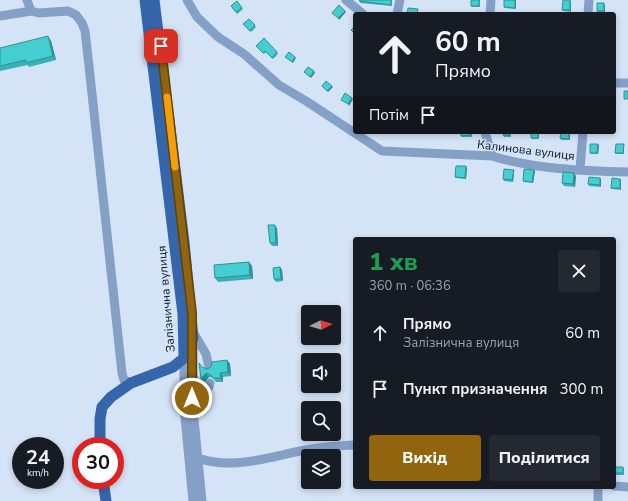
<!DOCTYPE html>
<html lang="uk">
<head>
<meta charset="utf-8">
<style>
  body { margin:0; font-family:"Nunito Sans",sans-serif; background:#242831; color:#f1f3f6; height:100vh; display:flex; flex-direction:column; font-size:15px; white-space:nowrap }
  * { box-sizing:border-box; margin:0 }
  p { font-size:13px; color:#9ea1a6 }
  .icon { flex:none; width:22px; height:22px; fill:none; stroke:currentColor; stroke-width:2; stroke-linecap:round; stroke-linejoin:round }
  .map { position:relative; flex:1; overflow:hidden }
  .sheet { position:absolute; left:353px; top:237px; width:263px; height:252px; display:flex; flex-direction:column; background:#171b24; border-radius:4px; box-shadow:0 2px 6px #0003 }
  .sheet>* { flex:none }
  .top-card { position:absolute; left:353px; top:12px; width:263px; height:122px; border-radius:4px; box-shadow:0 2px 6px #0003; background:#171b24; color:#f1f3f6; overflow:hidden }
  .needle { width:26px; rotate:85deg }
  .fabs { position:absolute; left:301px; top:305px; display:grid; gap:8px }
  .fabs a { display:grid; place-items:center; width:40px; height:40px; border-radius:4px; background:#171b24; box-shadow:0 2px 6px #0003; font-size:20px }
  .speed { position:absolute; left:12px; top:437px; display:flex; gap:8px; font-size:20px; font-weight:700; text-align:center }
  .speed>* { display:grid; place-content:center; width:52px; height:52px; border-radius:50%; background:#171b24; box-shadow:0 2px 6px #0003; line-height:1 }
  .speed small { font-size:10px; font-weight:400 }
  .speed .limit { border:6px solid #d22; background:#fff; color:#111 }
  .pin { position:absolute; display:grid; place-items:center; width:34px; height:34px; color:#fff; margin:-17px; border-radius:8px; box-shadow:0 2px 6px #0006 }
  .me { position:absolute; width:44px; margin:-22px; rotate:0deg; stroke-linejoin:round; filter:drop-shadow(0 0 3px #0008) }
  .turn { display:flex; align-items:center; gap:14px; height:84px; padding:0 16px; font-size:18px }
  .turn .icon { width:52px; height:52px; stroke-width:2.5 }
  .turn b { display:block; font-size:28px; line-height:34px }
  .then { display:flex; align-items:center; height:38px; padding:0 16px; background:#0003; gap:8px; font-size:15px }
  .round { display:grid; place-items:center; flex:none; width:42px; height:42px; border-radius:4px; background:#242831 }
  .overview { display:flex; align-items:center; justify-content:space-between; height:68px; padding:0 16px }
  h1 { font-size:24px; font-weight:800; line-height:30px; color:#1e9e55 }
  .button { display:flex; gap:8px; margin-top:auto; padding:8px 16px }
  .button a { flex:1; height:46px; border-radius:4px; background:#91650e; color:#fff; font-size:16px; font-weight:800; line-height:46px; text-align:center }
  .button a+a { background:#242831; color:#f1f3f6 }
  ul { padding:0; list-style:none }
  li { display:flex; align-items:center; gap:12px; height:56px; padding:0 16px }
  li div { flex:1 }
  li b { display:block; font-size:15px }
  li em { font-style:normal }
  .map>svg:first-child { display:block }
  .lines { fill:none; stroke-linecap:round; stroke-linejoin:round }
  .minor { stroke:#85a0c7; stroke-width:9 }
  .major { stroke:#3566ac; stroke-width:11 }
  .wall { fill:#3ab1b5 }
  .shaded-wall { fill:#309093 }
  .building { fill:#44ced2; stroke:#309093 }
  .route-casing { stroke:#5e4209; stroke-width:10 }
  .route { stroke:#91650e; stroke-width:7 }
  .slow { stroke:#f59e0b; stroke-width:7 }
  .labels { text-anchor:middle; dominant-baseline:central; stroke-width:3; stroke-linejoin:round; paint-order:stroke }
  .street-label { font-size:12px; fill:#071324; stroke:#d5e3f7 }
</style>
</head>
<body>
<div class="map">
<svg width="628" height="501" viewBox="0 0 628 501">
  <rect width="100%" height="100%" fill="#d5e3f7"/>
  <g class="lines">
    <path class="minor" d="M27 0 31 11
      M187 0 197 17 218 37 244 54 279 85 306 101 382 151 492 156C533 169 585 171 628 172
      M346 0 363 14
      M397 14 400 0
      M490 14 491 0
      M588 14 589 0
      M0 16 31 11 39 13 68 11 76 15 82 23 85 31 89 66 122 373 124 380 131 383
      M614 83H628
      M485 132 492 156
      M580 169 583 132
      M193 332 206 354 209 367
      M193 341V409L202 501
      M184 358V407L193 501
      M192 398 209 387 210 383
      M198 458C231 470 266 458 300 451 318 447 337 446 355 445
      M614 486 628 487
      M598 487V501"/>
    <path class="major" d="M145 0 183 314 184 355
      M100 446V419L102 407 111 397 131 383 173 367 184 358 193 338 184 242 154 0
      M103 480 106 501"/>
  </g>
  <path class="wall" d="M360 0H392V6L360 3Z
    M471 0H480V7H472L471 6Z
    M504 0H516V9L505 8 504 7Z
    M570 0 571 2V12L563 11 562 10Z
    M237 1 243 9 237 14 231 6Z
    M605 5V13L598 12 597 11Z
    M249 19 256 27 251 32 243 24Z
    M51 41 56 60 29 67 28 65 0 71V48Z
    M257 47 277 52 278 54 273 59 266 52 264 54Z
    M461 132H472V137H462L461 136Z
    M511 132V137H504L503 135Z
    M531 132H539V139H532L531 138Z
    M561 132H570V140H561L560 138Z
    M598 144 599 146 598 154H591L590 153Z
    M624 145V154H616L615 153Z
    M467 168 466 179 456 178 455 177Z
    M514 170V172L513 182 504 181 503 179Z
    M534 170 535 171 533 183 524 182 523 181Z
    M576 176 575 187 564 186 562 183Z
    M601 179V187L589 186 588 184Z
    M621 180V190L612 189 611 188Z
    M277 228 278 246H272L270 243Z
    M249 262 252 266 253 279 218 282 215 278Z
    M280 267 282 270 283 281 276 282 274 279Z
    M227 360 230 364 231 376 223 377V382H216L213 378 209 377 204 383 202 367 207 369Z
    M614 467 624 468V475H614Z"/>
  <path class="shaded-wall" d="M515 0 516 1V9L515 8Z
    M570 0 571 2V12L570 10Z
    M604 3 605 5V13L604 11Z
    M345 11 346 12 339 20 338 18Z
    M48 36 51 41 56 60 53 56Z
    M295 57 296 58 293 63 292 62Z
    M314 71 315 73 311 78 310 77Z
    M332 86 333 87 328 92 327 91Z
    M352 98 353 99 349 106 348 104Z
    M569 132H570V140L569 139Z
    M598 144 599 146 598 154 597 153Z
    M624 144V154L623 153Z
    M466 166 467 168 466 179 465 178Z
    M514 170V172L513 182 512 180Z
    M534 170 535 171 533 183 532 182Z
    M574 173 576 176 575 187 573 184Z
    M600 178 601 179V187L600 185Z
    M620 179 621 180V190L620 188Z
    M275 225 277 228 278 246 276 243Z
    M249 262 252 266 253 279 250 275Z
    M280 267 282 270 283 281 281 279Z
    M227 360 230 364 231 376 228 372Z
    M206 373 209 377 204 383 201 379Z
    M220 373 223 377V382L221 378Z"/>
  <path class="building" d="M360 0H391V5L359 1Z
    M471 0H479V6H471Z
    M504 0H515V8L504 7Z
    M563 0H570V10H562Z
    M237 1 242 8 236 12 231 6Z
    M597 3H604V11H597Z
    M339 5 345 11 338 18 332 13Z
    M408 8 418 9 417 14H407Z
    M249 19 255 25 250 31 243 24Z
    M355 26V34L351 30Z
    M48 36 53 56 26 63V60L0 66V48Z
    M264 38 277 52 272 58 265 51 263 53 256 46Z
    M289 52 295 57 292 62 285 57Z
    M308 67 314 71 310 77 304 72Z
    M326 81 332 86 327 91 322 86Z
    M624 91H628V99H624Z
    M345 93 352 98 348 104 341 100Z
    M461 132H471V135L461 136Z
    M503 132H510V135H503Z
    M531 132H538V138H531Z
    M561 132H569V139L560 138Z
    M590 144H598L597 153H590Z
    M616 144H624L623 153H615Z
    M456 166H466L465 178 455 177Z
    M504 169 514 170 512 180 503 179Z
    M524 169 534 170 532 182 523 181Z
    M563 172 574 173 573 184 562 183Z
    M589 177 600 178V185L588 184Z
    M612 178 620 179V188H611Z
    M268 225H275L276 243H270Z
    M249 262 250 275 215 278 214 265Z
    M280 267 281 279H274L273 268Z
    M227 360 228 372 220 373 221 378H213L211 375 206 373 201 379 199 363 202 367 207 369 211 367 212 362Z
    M614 467H623V473H614Z"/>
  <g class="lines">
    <defs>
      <path id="route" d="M161 46 192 313V398"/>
    </defs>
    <use href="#route" class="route-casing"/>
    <use href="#route" class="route"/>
    <path class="slow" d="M167 97 175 167"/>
  </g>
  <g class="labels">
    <g class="street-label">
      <text transform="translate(526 150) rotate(7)">Калинова вулиця</text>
      <text transform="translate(166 299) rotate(-95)">Залізнична вулиця</text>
    </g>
  </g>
</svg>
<div class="fabs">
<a><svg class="needle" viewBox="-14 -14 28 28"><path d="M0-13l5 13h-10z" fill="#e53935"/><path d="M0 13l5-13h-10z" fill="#9ea1a6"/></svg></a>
<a><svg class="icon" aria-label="sound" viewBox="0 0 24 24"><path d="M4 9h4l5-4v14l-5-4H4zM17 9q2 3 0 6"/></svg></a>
<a><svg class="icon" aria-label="search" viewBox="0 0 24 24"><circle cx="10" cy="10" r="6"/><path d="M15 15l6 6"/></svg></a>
<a><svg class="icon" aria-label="layers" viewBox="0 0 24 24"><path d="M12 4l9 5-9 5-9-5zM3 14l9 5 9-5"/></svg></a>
</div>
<div class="speed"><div>24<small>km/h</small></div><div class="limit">30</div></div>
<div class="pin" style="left:161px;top:46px;background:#d93025"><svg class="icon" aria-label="arrive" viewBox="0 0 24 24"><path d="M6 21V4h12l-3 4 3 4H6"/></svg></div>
<svg class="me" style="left:192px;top:398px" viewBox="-20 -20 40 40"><circle r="17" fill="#91650e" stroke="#fff" stroke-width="3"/><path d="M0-11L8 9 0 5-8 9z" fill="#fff"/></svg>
<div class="top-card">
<div class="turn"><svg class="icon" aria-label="ahead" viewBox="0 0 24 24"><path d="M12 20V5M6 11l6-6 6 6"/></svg><div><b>60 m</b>Прямо</div></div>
<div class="then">Потім<svg class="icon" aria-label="arrive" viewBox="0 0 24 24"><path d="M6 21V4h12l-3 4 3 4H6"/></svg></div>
</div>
<section class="sheet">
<div class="overview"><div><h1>1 хв</h1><p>360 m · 06:36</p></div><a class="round"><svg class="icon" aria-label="close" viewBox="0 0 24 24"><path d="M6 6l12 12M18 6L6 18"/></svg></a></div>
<ul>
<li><svg class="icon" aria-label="ahead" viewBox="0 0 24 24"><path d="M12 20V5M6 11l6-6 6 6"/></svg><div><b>Прямо</b><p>Залізнична вулиця</p></div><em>60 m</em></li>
<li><svg class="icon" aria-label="arrive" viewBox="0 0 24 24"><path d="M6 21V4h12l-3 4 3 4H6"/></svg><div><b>Пункт призначення</b></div><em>300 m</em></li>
</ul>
<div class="button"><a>Вихід</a><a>Поділитися</a></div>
</section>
</div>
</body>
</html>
